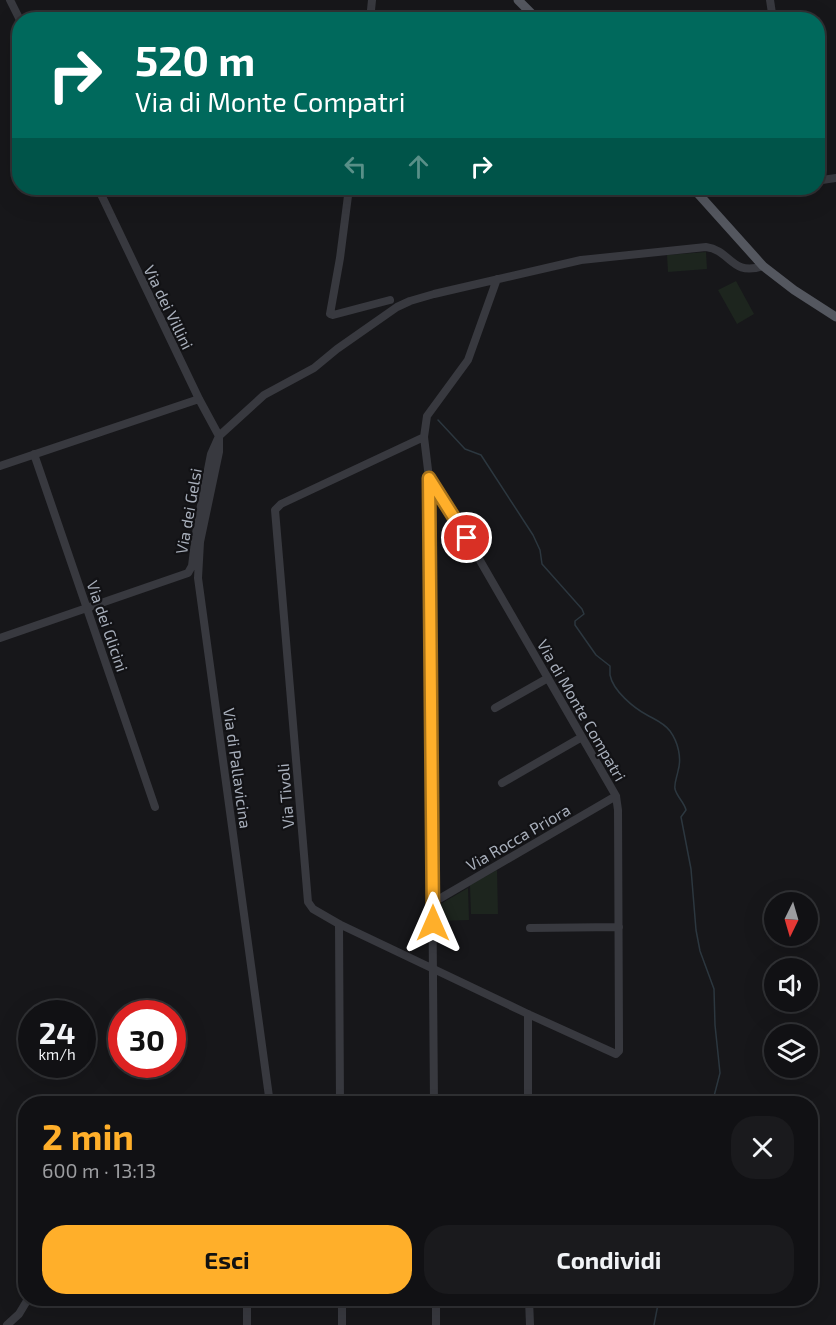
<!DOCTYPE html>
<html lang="it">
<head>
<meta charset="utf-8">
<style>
  body { margin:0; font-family:"Exo 2",sans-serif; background:#1a1a1d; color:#f1f3f6; height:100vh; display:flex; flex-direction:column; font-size:22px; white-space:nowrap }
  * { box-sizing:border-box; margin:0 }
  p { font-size:20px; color:#9c9da0 }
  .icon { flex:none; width:33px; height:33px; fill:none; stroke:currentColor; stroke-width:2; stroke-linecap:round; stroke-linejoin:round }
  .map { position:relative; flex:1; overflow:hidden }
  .drawer { position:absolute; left:18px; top:1096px; width:800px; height:210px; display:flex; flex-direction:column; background:#111114; border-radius:24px; box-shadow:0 6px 24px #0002,0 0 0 2px #303134 }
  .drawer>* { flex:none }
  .banner { position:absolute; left:12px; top:12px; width:813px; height:183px; border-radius:24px; box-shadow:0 6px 24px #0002,0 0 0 2px #303134; background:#00695c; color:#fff; overflow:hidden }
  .needle { width:39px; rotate:185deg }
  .fabs { position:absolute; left:764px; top:892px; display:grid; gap:12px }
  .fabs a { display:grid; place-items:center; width:54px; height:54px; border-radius:50%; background:#111114; box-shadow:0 6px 24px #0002,0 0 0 2px #303134; font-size:30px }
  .speed { position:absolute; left:18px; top:1000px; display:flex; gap:12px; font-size:30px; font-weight:700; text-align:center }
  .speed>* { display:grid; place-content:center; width:78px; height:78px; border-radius:50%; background:#111114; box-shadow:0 6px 24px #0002,0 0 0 2px #303134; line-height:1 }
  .speed small { font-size:15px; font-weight:400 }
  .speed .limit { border:9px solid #d22; background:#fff; color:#111 }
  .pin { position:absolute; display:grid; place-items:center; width:51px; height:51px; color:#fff; margin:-26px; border:3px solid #fff; border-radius:50%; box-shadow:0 2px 6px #0007 }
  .me { position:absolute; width:66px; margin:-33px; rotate:0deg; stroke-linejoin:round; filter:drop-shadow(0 0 4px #0008) }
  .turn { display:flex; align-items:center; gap:21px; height:126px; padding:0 24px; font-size:27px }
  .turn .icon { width:78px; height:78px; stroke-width:2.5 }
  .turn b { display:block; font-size:42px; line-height:51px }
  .lanes { display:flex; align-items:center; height:57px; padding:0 24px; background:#0003; justify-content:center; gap:30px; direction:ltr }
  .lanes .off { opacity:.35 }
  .round { display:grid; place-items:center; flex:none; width:63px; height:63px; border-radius:24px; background:#1a1a1d }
  .head { display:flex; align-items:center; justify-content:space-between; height:102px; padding:0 24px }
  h1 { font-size:36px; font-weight:700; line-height:45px; color:#ffaf2a }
  .primary-button { display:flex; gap:12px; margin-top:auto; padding:12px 24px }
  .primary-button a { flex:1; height:69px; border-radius:24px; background:#ffaf2a; color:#111; font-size:24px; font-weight:700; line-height:69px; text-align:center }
  .primary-button a+a { background:#1a1a1d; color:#f1f3f6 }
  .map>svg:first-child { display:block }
  .green { fill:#1d251e }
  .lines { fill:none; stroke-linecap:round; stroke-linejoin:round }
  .stream { stroke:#2c373f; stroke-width:1.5 }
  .minor { stroke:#38393f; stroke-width:8 }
  .major { stroke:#54575f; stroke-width:9 }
  .route-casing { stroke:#a6721b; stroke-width:15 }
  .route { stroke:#ffaf2a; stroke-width:10 }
  .labels { text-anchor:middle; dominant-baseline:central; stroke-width:4.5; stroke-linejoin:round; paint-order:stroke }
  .street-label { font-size:16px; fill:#a8afbb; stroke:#121215 }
</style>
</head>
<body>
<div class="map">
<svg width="836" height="1325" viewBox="0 0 836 1325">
  <rect width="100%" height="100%" fill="#17171a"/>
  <path class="green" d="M706 252 707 269 668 272 667 255Z
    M736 281 754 314 737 324 718 290Z
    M497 870 498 914H471L470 885Z
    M468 888 469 920 437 921V906Z"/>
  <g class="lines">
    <path class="stream" d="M438 420 465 449 481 455 533 535 540 550 542 564 582 609 584 614 575 621V625L596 655 610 666C610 669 610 672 610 675 613 691 634 708 647 715 656 720 664 723 670 731 678 742 682 758 678 771 677 777 674 783 675 789 677 797 684 802 686 810L681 817 691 869 696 930 700 951 714 989 715 1025 720 1073 712 1104
      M654 1325 659 1299"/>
    <path class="minor" d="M10 0 20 20
      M770 0 773 20
      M370 20 372 0
      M822 180 836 178
      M98 188 199 399 219 436
      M349 188 340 258 330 314 333 315 390 300
      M219 437V452L200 542 198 578 270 1104
      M424 437 281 504 275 510 308 902 313 909 339 924 528 1014 616 1054 619 1051V1040L618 810 616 796 467 538 429 478
      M34 454 155 807
      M0 466 199 399
      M0 638 188 573 192 566 197 526 211 454 219 436 264 395 314 368 337 349 397 307 410 301 434 294 581 260 706 247C731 250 731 277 763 266
      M495 708 548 678
      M502 783 582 737
      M433 900 439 899 616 796
      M339 924 340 1104
      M530 928 619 927
      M528 1014V1104
      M434 1104 429 478 424 437 427 416 468 360 497 279
      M247 1299V1325
      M342 1299V1325
      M436 1299V1325
      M529 1299 530 1325
      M7 1325 19 1314 28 1299"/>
    <path class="major" d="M518 0 538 20
      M693 188 763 266 794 290 836 317"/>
  </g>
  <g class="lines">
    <defs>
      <path id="route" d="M433 923 429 478 467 538"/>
    </defs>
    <use href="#route" class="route-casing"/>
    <use href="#route" class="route"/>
  </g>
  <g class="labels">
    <g class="street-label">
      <text transform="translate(169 307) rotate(64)">Via dei Villini</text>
      <text transform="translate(188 511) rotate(-80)">Via dei Gelsi</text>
      <text transform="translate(108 626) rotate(71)">Via dei Glicini</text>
      <text transform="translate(582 710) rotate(60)">Via di Monte Compatri</text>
      <text transform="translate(238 768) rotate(82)">Via di Pallavicina</text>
      <text transform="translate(285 796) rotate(-95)">Via Tivoli</text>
      <text transform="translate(518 837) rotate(-30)">Via Rocca Priora</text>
    </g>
  </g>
</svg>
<div class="fabs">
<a><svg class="needle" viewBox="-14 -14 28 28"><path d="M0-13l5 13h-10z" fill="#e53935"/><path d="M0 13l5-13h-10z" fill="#9c9da0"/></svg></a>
<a><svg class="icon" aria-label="sound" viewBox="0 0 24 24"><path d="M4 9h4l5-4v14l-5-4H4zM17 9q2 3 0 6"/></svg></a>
<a><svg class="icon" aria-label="layers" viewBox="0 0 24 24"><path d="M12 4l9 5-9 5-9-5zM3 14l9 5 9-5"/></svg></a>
</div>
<div class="speed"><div>24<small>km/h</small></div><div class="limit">30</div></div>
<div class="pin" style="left:467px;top:538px;background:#d93025"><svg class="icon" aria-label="arrive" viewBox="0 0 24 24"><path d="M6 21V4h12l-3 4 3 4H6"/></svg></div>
<svg class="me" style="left:433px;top:923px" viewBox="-20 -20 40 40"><path d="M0-17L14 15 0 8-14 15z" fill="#ffaf2a" stroke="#fff" stroke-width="4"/></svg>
<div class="banner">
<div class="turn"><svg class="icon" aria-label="right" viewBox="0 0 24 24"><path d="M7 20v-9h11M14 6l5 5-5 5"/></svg><div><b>520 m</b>Via di Monte Compatri</div></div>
<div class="lanes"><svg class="icon off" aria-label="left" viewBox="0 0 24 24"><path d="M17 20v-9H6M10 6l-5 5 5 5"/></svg><svg class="icon off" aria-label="ahead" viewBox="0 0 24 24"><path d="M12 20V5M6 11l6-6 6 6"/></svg><svg class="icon" aria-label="right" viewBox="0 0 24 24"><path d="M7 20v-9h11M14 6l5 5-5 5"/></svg></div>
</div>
<section class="drawer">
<div class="head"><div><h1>2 min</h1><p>600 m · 13:13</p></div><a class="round"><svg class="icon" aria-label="close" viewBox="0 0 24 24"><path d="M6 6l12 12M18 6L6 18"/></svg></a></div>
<div class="primary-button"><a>Esci</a><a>Condividi</a></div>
</section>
</div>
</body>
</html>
